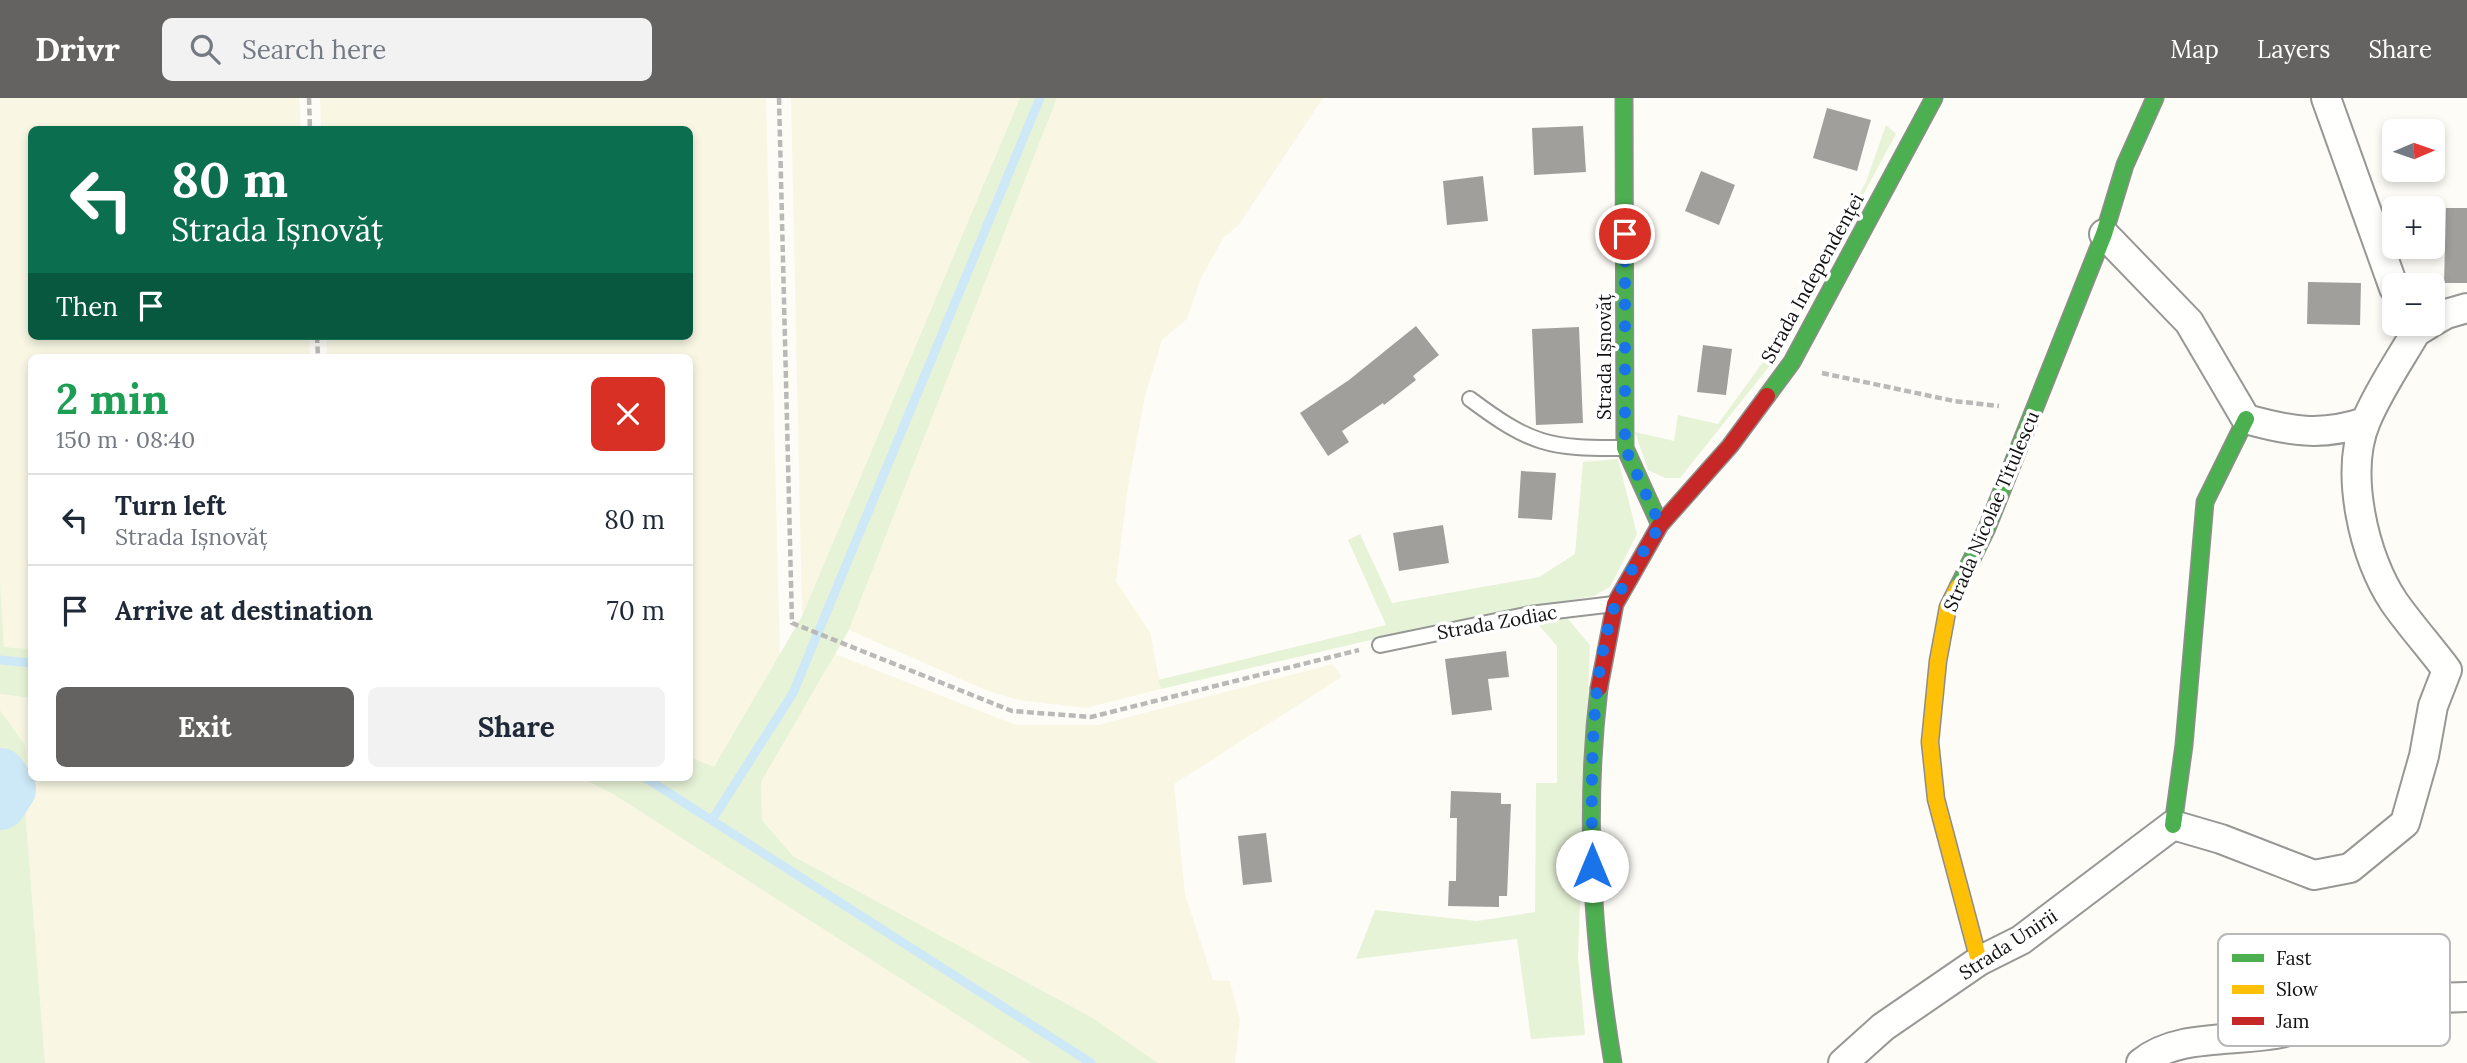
<!DOCTYPE html>
<html lang="en">
<head>
<meta charset="utf-8">
<style>
  body { margin:0; font-family:Lora,serif; background:#f2f2f3; color:#1f2937; height:100vh; display:flex; flex-direction:column; font-size:26px; white-space:nowrap }
  * { box-sizing:border-box; margin:0 }
  p { font-size:23px; color:#747a83 }
  .icon { flex:none; width:38px; height:38px; fill:none; stroke:currentColor; stroke-width:2; stroke-linecap:round; stroke-linejoin:round }
  .map { position:relative; flex:1; overflow:hidden }
  .side { position:absolute; left:28px; top:256px; width:665px; height:427px; display:flex; flex-direction:column; background:#fff; border-radius:10px; box-shadow:0 4px 10px #0003 }
  .side>* { flex:none }
  .guide { position:absolute; left:28px; top:28px; width:665px; height:214px; border-radius:10px; box-shadow:0 4px 10px #0003; background:#0b6e4f; color:#fff; overflow:hidden }
  .needle { width:46px; rotate:88deg }
  .buttons { position:absolute; left:2382px; top:21px; display:grid; gap:14px }
  .buttons a { display:grid; place-items:center; width:63px; height:63px; border-radius:10px; background:#fff; box-shadow:0 4px 10px #0003; font-size:35px }
  .pin { position:absolute; display:grid; place-items:center; width:60px; height:60px; color:#fff; margin:-30px; border:4px solid #fff; border-radius:50%; box-shadow:0 2px 7px #0007 }
  .me { position:absolute; width:77px; margin:-38px; rotate:0deg; stroke-linejoin:round; filter:drop-shadow(0 0 5px #0008) }
  .turn { display:flex; align-items:center; gap:24px; height:147px; padding:0 28px; font-size:32px }
  .turn .icon { width:91px; height:91px; stroke-width:2.5 }
  .turn b { display:block; font-size:49px; line-height:60px }
  .then { display:flex; align-items:center; height:66px; padding:0 28px; background:#0003; gap:14px; font-size:26px }
  .round { display:grid; place-items:center; flex:none; width:74px; height:74px; border-radius:10px; background:#f2f2f3 }
  .headline { display:flex; align-items:center; justify-content:space-between; height:119px; padding:0 28px }
  h1 { font-size:42px; font-weight:700; line-height:52px; color:#1e9e55 }
  .action { display:flex; gap:14px; margin-top:auto; padding:14px 28px }
  .action a { flex:1; height:80px; border-radius:10px; background:#646362; color:#fff; font-size:28px; font-weight:700; line-height:80px; text-align:center }
  .action a+a { background:#f2f2f3; color:#1f2937 }
  ul { padding:0; list-style:none }
  li { display:flex; align-items:center; gap:21px; height:91px; padding:0 28px; border-top:2px solid #e0e1e3 }
  li div { flex:1 }
  li b { display:block; font-size:26px }
  li em { font-style:normal }
  header { display:flex; align-items:center; gap:42px; box-sizing:border-box; height:98px; padding:0 35px; background:#646362; color:#fff }
  header strong { font-size:33px }
  nav { display:flex; gap:38px; margin-inline-start:auto; font-size:24px }
  .search { width:490px; height:63px; background:#f2f2f3; display:flex; align-items:center; gap:18px; box-sizing:border-box; padding:0 24px; border-radius:10px; color:#747a83; font-size:26px }
  .map>svg:first-child { display:block }
  .farmland { fill:#f9f7e4 }
  .green { fill:#e7f3d7 }
  .lines { fill:none; stroke-linecap:round; stroke-linejoin:round }
  .stream { stroke:#cde8f7; stroke-width:9 }
  .river { stroke:#cde8f7; stroke-width:54 }
  .building { fill:#a19f9c }
  .lane-casing { stroke:#979795; stroke-width:18 }
  .street-casing { stroke:#979795; stroke-width:32 }
  .fast-casing { stroke:#8e8d8b; stroke-width:19 }
  .slow-casing { stroke:#8e8d8b; stroke-width:19 }
  .jam-casing { stroke:#8e8d8b; stroke-width:19 }
  .path { stroke:#b9b9b8; stroke-width:4.5; stroke-dasharray:7 3.5; stroke-linecap:butt }
  .lane { stroke:#fffffe; stroke-width:14 }
  .street { stroke:#fffffe; stroke-width:28 }
  .fast { stroke:#4caf50; stroke-width:16 }
  .slow { stroke:#ffc107; stroke-width:16 }
  .jam { stroke:#c62828; stroke-width:16 }
  .route { stroke:#1a73e8; stroke-width:12; stroke-dasharray:0 21.6 }
  .labels { text-anchor:middle; dominant-baseline:central; stroke-width:7; stroke-linejoin:round; paint-order:stroke }
  .street-label { font-size:19px; fill:#111; stroke:#fff }
  .key { fill:#fff; stroke:#b8b8b8; stroke-width:2 }
  .key-label { font-size:19px; fill:#111 }
</style>
</head>
<body>
<header>
<strong>Drivr</strong>
<div class="search"><svg class="icon" aria-label="search" viewBox="0 0 24 24"><circle cx="10" cy="10" r="6"/><path d="M15 15l6 6"/></svg>Search here</div>
<nav><a>Map</a><a>Layers</a><a>Share</a></nav>
</header>
<div class="map">
<svg width="2467" height="965" viewBox="0 0 2467 965">
  <rect width="100%" height="100%" fill="#fdfcf7"/>
  <path class="farmland" d="M0 0H299L301 31 32 32V238H309L310 259H32L31 551 4 549 0 482Z
    M320 0H766L780 558 714 670 690 659V259H327V238H690V32L321 31Z
    M791 0H1020L802 518Z
    M1057 0H1323L1238 128 1224 139 1201 180 1187 221 1162 242 1145 298 1128 389 1116 483 1150 534 1161 591 1086 610 1018 602 988 593 849 532Z
    M835 556 1016 627H1098L1333 566 1342 579 1174 686 1185 796 1213 882 1230 883 1240 922 1235 965H1158L1093 920 793 758 762 722 761 684Z
    M0 596 31 600 32 679H580L613 696 1032 965H45L25 709 27 669 25 647 0 612Z"/>
  <path class="green" d="M1020 0H1057L849 532 761 684 762 722 793 758 1093 920 1158 965H1032L613 696 580 679H690V659L714 669 802 518Z
    M1886 27 1896 36 1772 265 1680 380H1665L1648 372 1635 334 1674 343 1678 317 1718 326 1774 249 1866 84Z
    M1618 361 1637 436 1610 489 1594 498 1452 523 1161 591 1158 582 1386 527 1348 442 1360 436 1392 505 1539 479 1575 456 1583 364Z
    M0 482 4 549 31 551V600L0 596Z
    M1567 520 1590 547 1578 858 1585 937 1531 941 1517 841 1356 861 1375 812 1477 823 1535 814 1536 685H1557V548L1536 524Z
    M0 612 25 647 27 669 25 709 45 965H0Z"/>
  <g class="lines">
    <path class="stream" d="M0 562 32 565
      M644 679 1091 965
      M712 722 793 595 1040 0"/>
    <path class="river" d="M0 677 9 691 0 705"/>
  </g>
  <path class="building" d="M1827 10 1871 22 1857 73 1813 60Z
    M1583 28 1586 74 1534 77 1532 30Z
    M1701 73 1735 87 1719 127 1685 113Z
    M1483 78 1488 123 1447 127 1443 83Z
    M2446 110H2467V185H2444Z
    M2308 184 2361 185 2360 227 2307 226Z
    M1416 228 1439 257 1413 278 1416 282 1384 307 1383 305 1342 333 1349 344 1328 358 1300 315 1349 282Z
    M1579 229 1583 325 1536 327 1532 231Z
    M1703 247 1732 251 1726 297 1697 294Z
    M1521 373 1556 375 1552 422 1518 420Z
    M1443 427 1449 465 1399 473 1393 435Z
    M1506 553 1509 579 1488 581 1492 612 1452 617 1445 561Z
    M1451 693 1501 695V706H1511L1507 798H1499V809L1448 808 1449 783H1456L1457 720H1450Z
    M1266 735 1272 784 1243 787 1238 738Z"/>
  <g class="lines">
    <defs>
      <path id="lane" d="M1470 301C1530 346 1549 351 1624 350
        M1380 547 1530 516 1614 506"/>
      <path id="street" d="M2326 0 2394 190
        M2104 136 2189 224 2246 321C2289 333 2321 339 2365 324
        M2432 224 2446 216 2467 210
        M2429 226 2416 234C2399 263 2379 292 2366 323 2344 374 2364 460 2394 504 2410 527 2430 549 2447 572
        M1843 965 1883 929 1979 863 2021 842 2173 727 2221 741 2314 777 2350 770 2405 725 2424 658 2433 608 2447 572
        M2141 965C2179 934 2239 945 2285 934 2305 928 2325 918 2345 913 2384 904 2427 900 2467 899"/>
      <path id="fast" d="M1624 0 1625 350 1660 427
        M1767 298 1792 264 1934 0
        M1958 489 1987 430 2104 136 2125 67 2155 0
        M1599 590C1584 715 1592 841 1613 965
        M2173 727 2184 647 2205 404 2246 321"/>
      <path id="slow" d="M1958 489 1948 509 1938 563 1930 644 1936 701 1979 863"/>
      <path id="jam" d="M1599 590 1615 506 1660 427 1730 348 1767 298"/>
    </defs>
    <use href="#lane" class="lane-casing"/>
    <use href="#street" class="street-casing"/>
    <use href="#fast" class="fast-casing"/>
    <use href="#slow" class="slow-casing"/>
    <use href="#jam" class="jam-casing"/>
    <path class="path" d="M309 0 310 32
      M779 0 792 525 1012 613 1091 619 1359 552
      M317 238 318 259
      M1822 275 1954 303 1999 308"/>
    <use href="#lane" class="lane"/>
    <use href="#street" class="street"/>
    <use href="#fast" class="fast"/>
    <use href="#slow" class="slow"/>
    <use href="#jam" class="jam"/>
  </g>
  <g class="lines">
    <path class="route" d="M1592 768C1592 686 1588 586 1615 507 1624 480 1645 452 1660 427L1625 350V136"/>
  </g>
  <g class="labels">
    <g class="street-label">
      <text transform="translate(1812 180) rotate(-61)">Strada Independenței</text>
      <text transform="translate(1604 259) rotate(-90)">Strada Ișnovăț</text>
      <text transform="translate(1991 413) rotate(-67)">Strada Nicolae Titulescu</text>
      <text transform="translate(1497 524) rotate(-10)">Strada Zodiac</text>
      <text transform="translate(2008 846) rotate(-33)">Strada Unirii</text>
    </g>
  </g>
  <rect x="2218" y="836" width="232" height="112" rx="10" class="key"/>
  <rect x="2232" y="856" width="32" height="8" fill="#4caf50"/>
  <rect x="2232" y="887" width="32" height="9" fill="#ffc107"/>
  <rect x="2232" y="919" width="32" height="8" fill="#c62828"/>
  <g class="key-label">
    <text x="2276" y="867">Fast</text>
    <text x="2276" y="898">Slow</text>
    <text x="2276" y="930">Jam</text>
  </g>
</svg>
<div class="buttons">
<a><svg class="needle" viewBox="-14 -14 28 28"><path d="M0-13l5 13h-10z" fill="#e53935"/><path d="M0 13l5-13h-10z" fill="#747a83"/></svg></a>
<a>+</a>
<a>−</a>
</div>
<div class="pin" style="left:1625px;top:136px;background:#d93025"><svg class="icon" aria-label="arrive" viewBox="0 0 24 24"><path d="M6 21V4h12l-3 4 3 4H6"/></svg></div>
<svg class="me" style="left:1592px;top:768px" viewBox="-20 -20 40 40"><circle r="19" fill="#fff"/><path d="M0-13L10 11 0 6-10 11z" fill="#1a73e8"/></svg>
<div class="guide">
<div class="turn"><svg class="icon" aria-label="left" viewBox="0 0 24 24"><path d="M17 20v-9H6M10 6l-5 5 5 5"/></svg><div><b>80 m</b>Strada Ișnovăț</div></div>
<div class="then">Then<svg class="icon" aria-label="arrive" viewBox="0 0 24 24"><path d="M6 21V4h12l-3 4 3 4H6"/></svg></div>
</div>
<section class="side">
<div class="headline"><div><h1>2 min</h1><p>150 m · 08:40</p></div><a class="round" style="background:#d93025;color:#fff"><svg class="icon" aria-label="close" viewBox="0 0 24 24"><path d="M6 6l12 12M18 6L6 18"/></svg></a></div>
<ul>
<li><svg class="icon" aria-label="left" viewBox="0 0 24 24"><path d="M17 20v-9H6M10 6l-5 5 5 5"/></svg><div><b>Turn left</b><p>Strada Ișnovăț</p></div><em>80 m</em></li>
<li><svg class="icon" aria-label="arrive" viewBox="0 0 24 24"><path d="M6 21V4h12l-3 4 3 4H6"/></svg><div><b>Arrive at destination</b></div><em>70 m</em></li>
</ul>
<div class="action"><a>Exit</a><a>Share</a></div>
</section>
</div>
</body>
</html>
